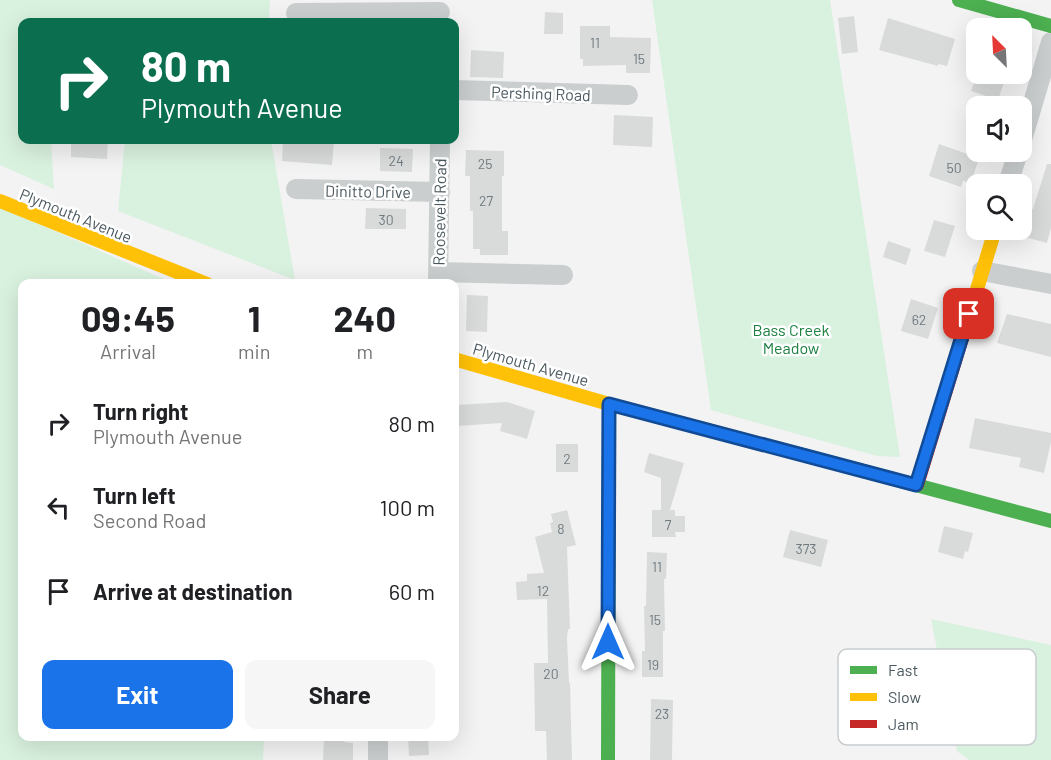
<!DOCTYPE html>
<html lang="en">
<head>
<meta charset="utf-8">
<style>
  body { margin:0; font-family:Barlow,sans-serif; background:#f6f6f6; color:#202124; height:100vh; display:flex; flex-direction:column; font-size:22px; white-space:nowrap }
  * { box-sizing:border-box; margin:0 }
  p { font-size:20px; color:#757577 }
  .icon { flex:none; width:33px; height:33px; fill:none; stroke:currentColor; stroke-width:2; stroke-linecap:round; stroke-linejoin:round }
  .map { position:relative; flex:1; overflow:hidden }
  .panel { position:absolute; left:18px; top:279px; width:441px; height:462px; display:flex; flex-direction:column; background:#fff; border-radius:12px; box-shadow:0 6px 24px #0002 }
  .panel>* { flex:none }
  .guide { position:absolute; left:18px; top:18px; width:441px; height:126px; border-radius:12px; box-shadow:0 6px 24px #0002; background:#0b6e4f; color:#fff; overflow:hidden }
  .needle { width:39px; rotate:336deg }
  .buttons { position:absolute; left:966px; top:18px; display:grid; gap:12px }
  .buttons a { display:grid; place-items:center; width:66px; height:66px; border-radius:12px; background:#fff; box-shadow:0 6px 24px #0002; font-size:30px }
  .pin { position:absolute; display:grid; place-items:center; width:51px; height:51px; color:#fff; margin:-26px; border-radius:12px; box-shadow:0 3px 9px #0006 }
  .me { position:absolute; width:66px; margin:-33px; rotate:0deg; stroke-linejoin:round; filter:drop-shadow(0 0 4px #0008) }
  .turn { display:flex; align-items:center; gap:21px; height:126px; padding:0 24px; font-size:27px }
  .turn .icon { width:78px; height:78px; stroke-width:2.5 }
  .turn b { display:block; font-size:42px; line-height:51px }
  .eta { display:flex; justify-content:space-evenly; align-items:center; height:102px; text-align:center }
  .eta b { font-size:36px; font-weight:700; line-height:42px }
  .cta { display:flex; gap:12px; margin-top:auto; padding:12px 24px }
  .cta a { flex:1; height:69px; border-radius:12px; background:#1a73e8; color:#fff; font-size:24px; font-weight:700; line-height:69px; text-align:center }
  .cta a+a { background:#f6f6f6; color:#202124 }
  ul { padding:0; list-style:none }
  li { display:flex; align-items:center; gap:18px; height:84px; padding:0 24px }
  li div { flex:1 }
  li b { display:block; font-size:22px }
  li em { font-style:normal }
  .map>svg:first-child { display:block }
  .green { fill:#d9f1df }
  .building { fill:#d9dbdb }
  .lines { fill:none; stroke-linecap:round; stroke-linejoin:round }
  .street { stroke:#cacecf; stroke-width:20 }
  .fast { stroke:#4caf50; stroke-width:14 }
  .slow { stroke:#ffc107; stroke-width:14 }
  .jam { stroke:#c62828; stroke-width:14 }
  .route-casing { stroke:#114b97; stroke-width:15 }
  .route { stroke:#1a73e8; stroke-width:10 }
  .labels { text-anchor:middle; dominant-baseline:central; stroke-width:5; stroke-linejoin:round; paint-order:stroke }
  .number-label { font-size:14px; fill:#6f7a7f }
  .street-label { font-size:16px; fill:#4a585f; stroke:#fff }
  .park-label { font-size:16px; fill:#1b8040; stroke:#fff }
  .key { fill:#fff; stroke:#c9cdcf; stroke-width:1.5 }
  .key-label { font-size:16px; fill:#4a585f }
</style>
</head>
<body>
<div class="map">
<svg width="1051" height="760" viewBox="0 0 1051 760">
  <rect width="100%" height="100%" fill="#f3f3f3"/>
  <path class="green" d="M0 0H270L269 22H22V140H51L54 189 0 165Z
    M652 0H830L900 457 877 456 711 410Z
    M125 140H271L295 280 118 211Z
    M0 207 173 283 22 284V736L264 737 263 760H0Z
    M931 619 1051 645V760H969L957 751Z"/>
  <path class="building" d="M545 12 563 13V34H544Z
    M854 16 858 52 842 54 838 18Z
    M888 18 955 39 947 66 938 64V66L879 50Z
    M580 26H610V37L651 38 650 73H626V65L583 66V59H580Z
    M471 50 504 52 503 78 470 77Z
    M977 74H1007L998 100 971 91Z
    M614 115 653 117 652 147 613 145Z
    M71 140H108L107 159 71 157Z
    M283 140H334L332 165 282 161Z
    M939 144 979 158 971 183 963 181 961 187 929 176Z
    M380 148 413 149 412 172 380 171Z
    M466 150 504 151V176H502V231H508V255H480V249H473V211H470V176H465Z
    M1047 164H1051V228L1047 243 1021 236 1029 208 1033 209Z
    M366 208 406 209V229H365Z
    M934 220 955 226 945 257 924 251Z
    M888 241 911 249 906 265 883 257Z
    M467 295 488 296 487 332 466 331Z
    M911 299 938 308 928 339 901 331Z
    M1007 314 1051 324V357L997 343Z
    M507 402 535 411 527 439 500 431 502 423 457 426 456 405Z
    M975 418 1051 433V442L1044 473 1019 467 1021 458 969 448Z
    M556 444H578V472H556Z
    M649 453 684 463 670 510H675V516H685V532H675L676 537H652V510H661V478L644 472Z
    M567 510 576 545 567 547 570 629H568L567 638 569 683H570L572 760H547L546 731H535L534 663H548L547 599 517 600 516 582 527 581V574L544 573 535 537 552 532 550 523 553 522 551 514Z
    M944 526 973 533 968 552 965 551 963 559 938 552Z
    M790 530 828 540 821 567 783 557Z
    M647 552 667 553 666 579H664L665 631H663V677H642V651H645L644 606H646Z
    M651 699 673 700 672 760H650Z
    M408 736H428L429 755 409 756Z
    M324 738 344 739V742L353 743V760H323Z"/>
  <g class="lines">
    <path class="street" d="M296 13 440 12
      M454 90 628 95
      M1022 140 1051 42
      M1008 184 1018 152
      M296 189 440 192
      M982 271 1051 284
      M438 272 563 275
      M438 284 440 140
      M378 760V736"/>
    <path class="fast" d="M959 0 1051 26
      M792 452 1051 521
      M608 760 609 404"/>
    <path class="slow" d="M0 201 207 284
      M971 309 995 230
      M454 359 609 404 792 452"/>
    <path class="jam" d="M917 485 971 309"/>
  </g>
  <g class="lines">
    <defs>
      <path id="route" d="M608 642 609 404 916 485 969 314"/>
    </defs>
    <use href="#route" class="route-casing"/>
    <use href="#route" class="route"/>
  </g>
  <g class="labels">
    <g class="number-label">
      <text x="595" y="42">11</text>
      <text x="639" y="58">15</text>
      <text x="396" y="160">24</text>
      <text x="485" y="163">25</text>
      <text x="954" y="167">50</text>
      <text x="486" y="200">27</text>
      <text x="386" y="219">30</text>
      <text x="919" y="319">62</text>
      <text x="567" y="458">2</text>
      <text x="668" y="524">7</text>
      <text x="561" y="528">8</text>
      <text x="806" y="548">373</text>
      <text x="657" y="566">11</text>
      <text x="543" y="590">12</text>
      <text x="655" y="619">15</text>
      <text x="653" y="664">19</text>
      <text x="551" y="673">20</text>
      <text x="662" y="713">23</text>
    </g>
    <g class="street-label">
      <text transform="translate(541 93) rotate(2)">Pershing Road</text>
      <text transform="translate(368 191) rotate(1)">Dinitto Drive</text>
      <text transform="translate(439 212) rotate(-89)">Roosevelt Road</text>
      <text transform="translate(76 215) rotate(22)">Plymouth Avenue</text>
      <text transform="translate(531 364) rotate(16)">Plymouth Avenue</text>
    </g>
    <g class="park-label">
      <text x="791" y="329">Bass Creek<tspan x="791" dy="18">Meadow</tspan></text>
    </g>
  </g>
  <rect x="838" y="649" width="198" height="96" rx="9" class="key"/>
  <rect x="850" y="666" width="27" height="8" fill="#4caf50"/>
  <rect x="850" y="693" width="27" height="8" fill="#ffc107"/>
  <rect x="850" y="720" width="27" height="8" fill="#c62828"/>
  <g class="key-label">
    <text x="888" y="676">Fast</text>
    <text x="888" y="703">Slow</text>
    <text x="888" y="730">Jam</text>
  </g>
</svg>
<div class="buttons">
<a><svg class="needle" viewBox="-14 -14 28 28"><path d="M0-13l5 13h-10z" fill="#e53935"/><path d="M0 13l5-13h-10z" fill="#757577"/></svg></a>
<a><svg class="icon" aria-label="sound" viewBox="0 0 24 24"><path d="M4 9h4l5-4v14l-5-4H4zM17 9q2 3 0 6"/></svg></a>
<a><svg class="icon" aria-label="search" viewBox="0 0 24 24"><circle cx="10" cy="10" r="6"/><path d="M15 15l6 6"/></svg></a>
</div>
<div class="pin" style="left:969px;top:314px;background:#d93025"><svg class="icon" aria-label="arrive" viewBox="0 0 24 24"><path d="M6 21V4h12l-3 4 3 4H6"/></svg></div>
<svg class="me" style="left:608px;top:642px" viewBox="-20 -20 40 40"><path d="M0-17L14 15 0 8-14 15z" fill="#1a73e8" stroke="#fff" stroke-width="4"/></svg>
<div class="guide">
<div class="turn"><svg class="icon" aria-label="right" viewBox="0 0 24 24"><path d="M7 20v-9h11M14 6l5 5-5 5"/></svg><div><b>80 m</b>Plymouth Avenue</div></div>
</div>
<section class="panel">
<div class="eta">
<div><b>09:45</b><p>Arrival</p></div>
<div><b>1</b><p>min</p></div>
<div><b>240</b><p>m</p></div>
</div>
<ul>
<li><svg class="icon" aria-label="right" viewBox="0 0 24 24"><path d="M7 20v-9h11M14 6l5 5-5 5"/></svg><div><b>Turn right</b><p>Plymouth Avenue</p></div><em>80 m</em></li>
<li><svg class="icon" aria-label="left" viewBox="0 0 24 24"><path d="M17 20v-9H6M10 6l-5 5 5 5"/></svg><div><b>Turn left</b><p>Second Road</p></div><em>100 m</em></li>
<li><svg class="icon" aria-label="arrive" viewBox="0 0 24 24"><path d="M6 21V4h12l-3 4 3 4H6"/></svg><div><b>Arrive at destination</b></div><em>60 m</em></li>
</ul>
<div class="cta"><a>Exit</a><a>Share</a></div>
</section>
</div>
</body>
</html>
